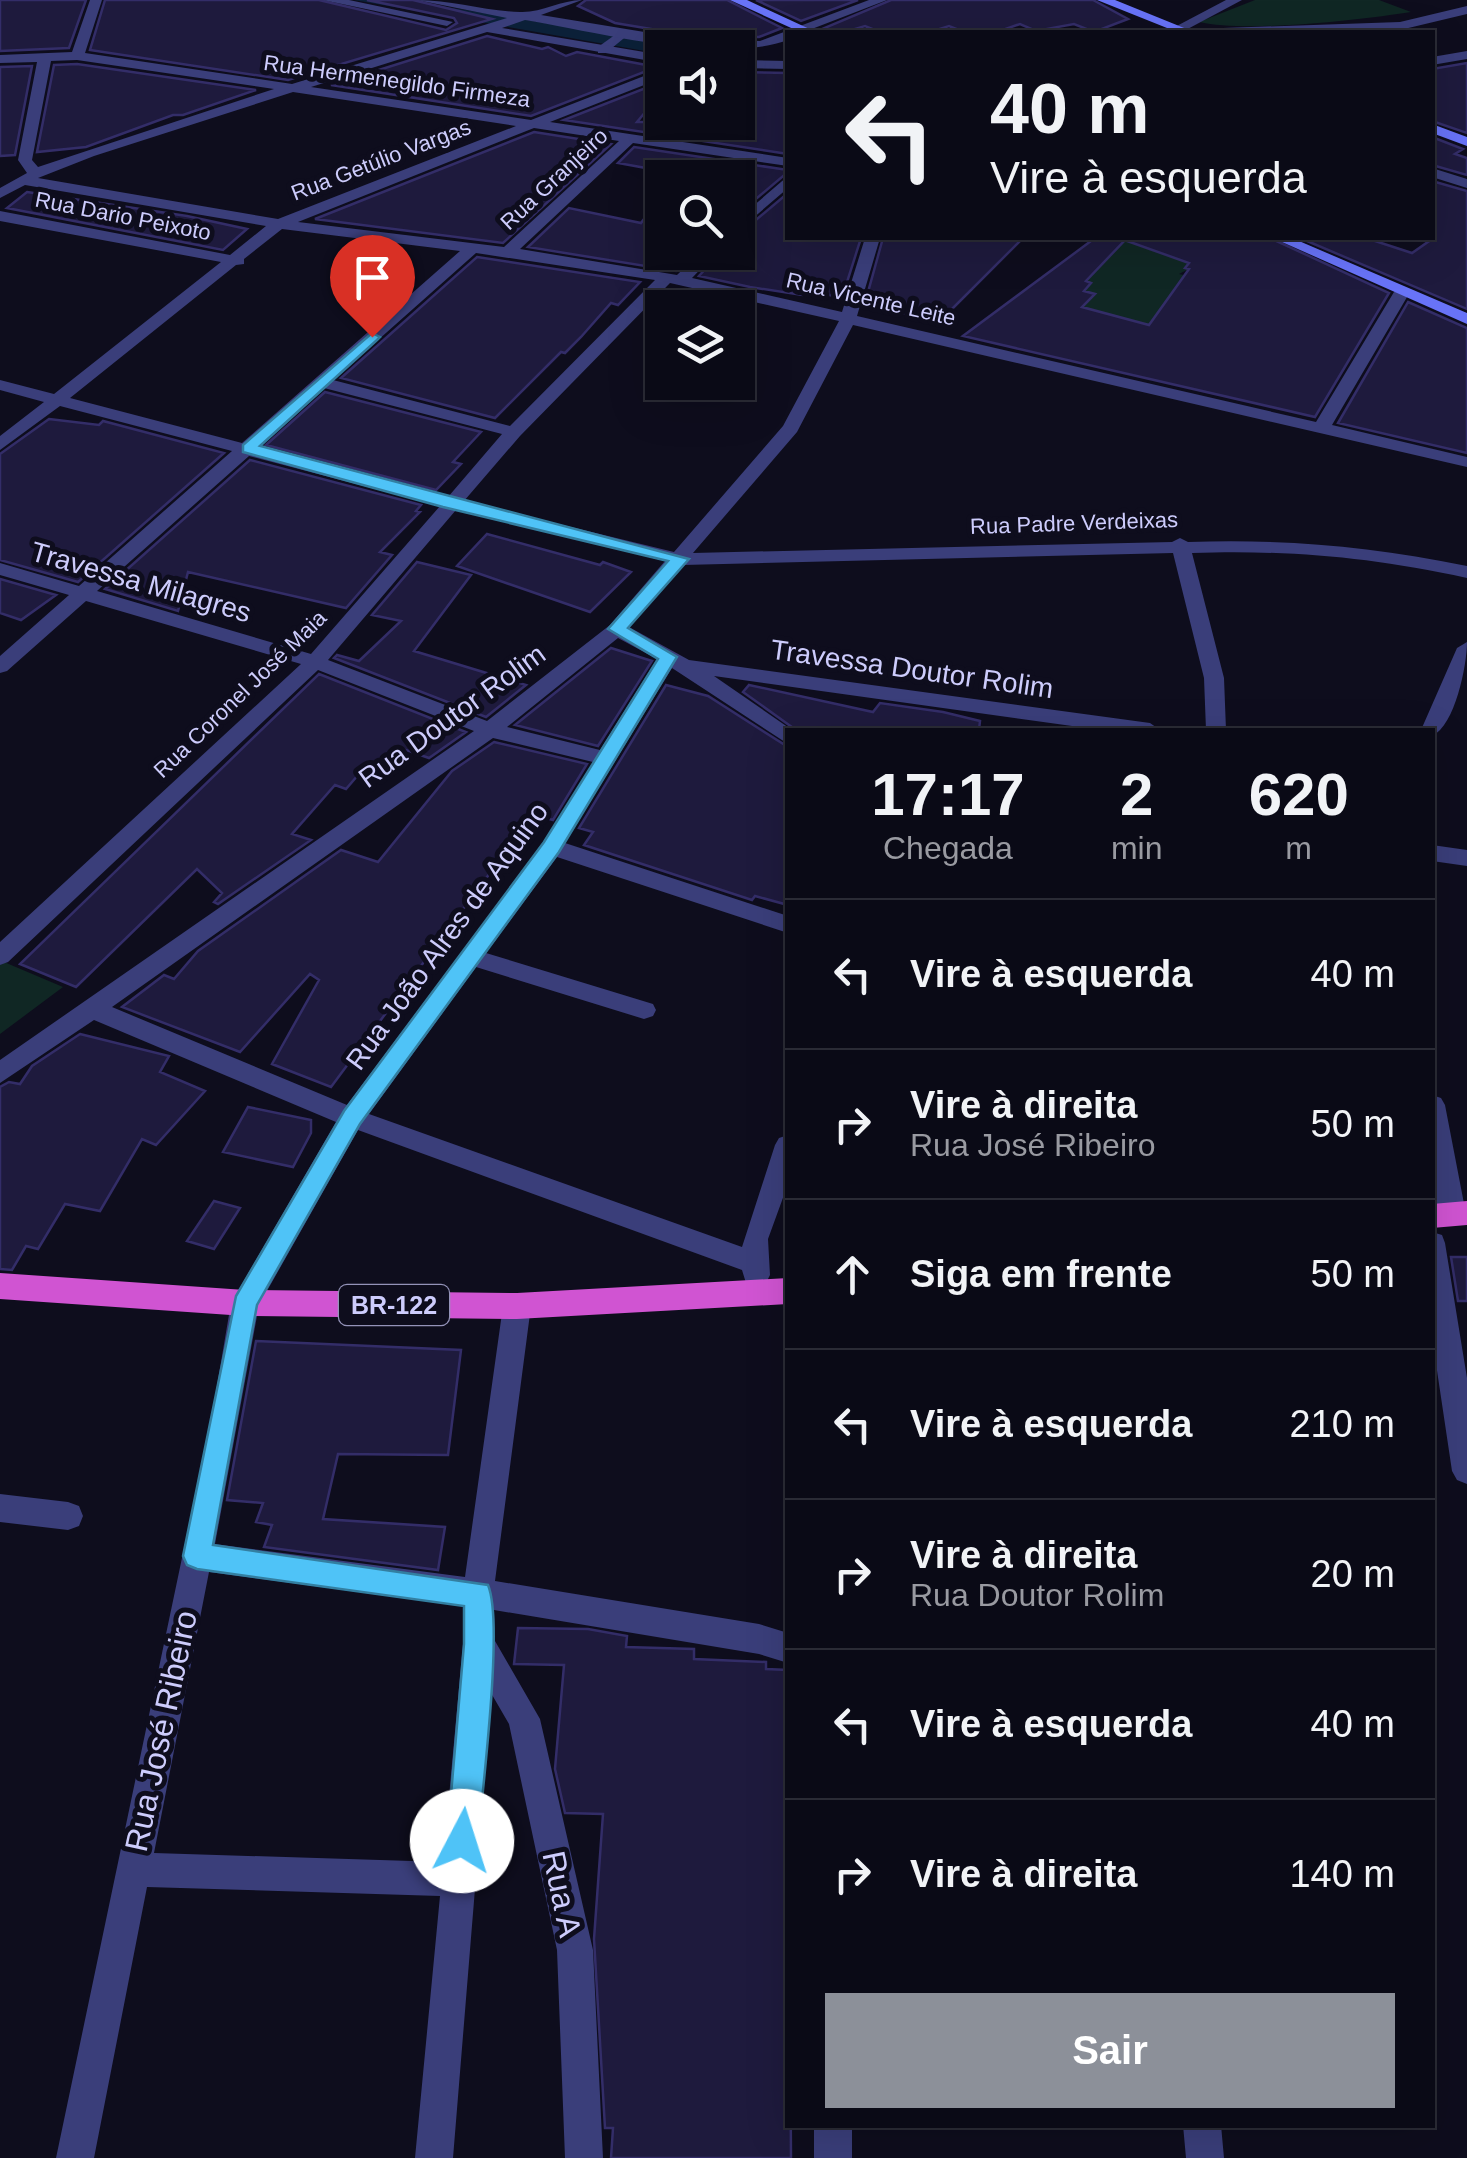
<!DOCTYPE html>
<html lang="pt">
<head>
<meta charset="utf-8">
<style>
  body { margin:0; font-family:Helvetica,sans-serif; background:#181823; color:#f1f3f6; height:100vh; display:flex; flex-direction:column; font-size:38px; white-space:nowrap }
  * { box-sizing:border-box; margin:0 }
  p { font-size:32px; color:#999aa1 }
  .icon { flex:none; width:55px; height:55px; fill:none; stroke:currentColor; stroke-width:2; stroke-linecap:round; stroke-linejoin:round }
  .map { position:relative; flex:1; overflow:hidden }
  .details { position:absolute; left:785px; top:728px; width:650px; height:1400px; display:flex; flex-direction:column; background:#0a0a16; border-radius:0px; box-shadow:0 10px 40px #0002,0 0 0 2px #2a2b35 }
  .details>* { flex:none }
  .banner { position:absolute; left:785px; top:30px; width:650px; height:210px; border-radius:0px; box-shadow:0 10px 40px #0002,0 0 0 2px #2a2b35; background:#0a0a16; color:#f1f3f6; overflow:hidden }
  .fabs { position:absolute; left:645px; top:30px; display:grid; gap:20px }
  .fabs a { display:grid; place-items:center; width:110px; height:110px; border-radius:0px; background:#0a0a16; box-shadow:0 10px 40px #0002,0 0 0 2px #2a2b35; font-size:50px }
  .pin { position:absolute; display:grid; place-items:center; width:85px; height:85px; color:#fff; margin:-102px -42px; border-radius:50% 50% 50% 0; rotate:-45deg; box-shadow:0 0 10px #0007 }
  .pin .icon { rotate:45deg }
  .me { position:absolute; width:110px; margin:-55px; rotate:5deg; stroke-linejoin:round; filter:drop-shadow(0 0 8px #0008) }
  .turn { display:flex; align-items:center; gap:35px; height:210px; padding:0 40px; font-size:45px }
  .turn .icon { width:130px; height:130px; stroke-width:2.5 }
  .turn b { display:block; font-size:70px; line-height:85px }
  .eta { display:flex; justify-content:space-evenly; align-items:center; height:170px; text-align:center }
  .eta b { font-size:60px; font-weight:800; line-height:70px }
  .button { display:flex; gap:20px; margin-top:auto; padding:20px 40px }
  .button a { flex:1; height:115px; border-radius:0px; background:#8c9099; color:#fff; font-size:40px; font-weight:800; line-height:115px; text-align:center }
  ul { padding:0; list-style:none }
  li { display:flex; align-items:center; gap:30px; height:150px; padding:0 40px; border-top:2px solid #2a2b35 }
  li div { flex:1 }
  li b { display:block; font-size:38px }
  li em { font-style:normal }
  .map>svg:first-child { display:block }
  .green { fill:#102724 }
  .water { fill:#0b2038 }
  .building { fill:#1e1a3d; stroke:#332d68; stroke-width:2.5 }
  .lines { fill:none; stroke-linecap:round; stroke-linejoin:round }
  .pedestrian { fill:#3a3e7a; fill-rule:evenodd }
  .minor { fill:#3a3e7a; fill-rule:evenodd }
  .secondary { fill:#6873f7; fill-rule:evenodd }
  .trunk { fill:#d054d2; fill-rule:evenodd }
  .route { fill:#4fc3f7; stroke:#337fa1; stroke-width:2.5 }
  .labels { text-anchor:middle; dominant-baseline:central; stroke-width:10; stroke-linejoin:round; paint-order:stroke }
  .far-street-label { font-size:22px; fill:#cdccfc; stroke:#0e0d1d }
  .shield { fill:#0e0d1d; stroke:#9493b9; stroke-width:2.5 }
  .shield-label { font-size:25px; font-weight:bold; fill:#cdccfc }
  .street-label { font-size:28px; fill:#cdccfc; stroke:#0e0d1d }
  .near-street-label { font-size:32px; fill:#cdccfc; stroke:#0e0d1d }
</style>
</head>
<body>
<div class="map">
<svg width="1467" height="2158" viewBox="0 0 1467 2158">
  <rect width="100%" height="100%" fill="#0e0d1d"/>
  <path class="green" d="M1255 0H1379L1411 12C1359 20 1249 33 1199 22Z
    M1114 238H1179V244L1200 263 1179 274 1197 278 1276 353 1070 309 1084 258Z
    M4 962 63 987 0 1034V965Z"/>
  <path class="water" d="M354 0H404L691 47 662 48V54Z"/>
  <path class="building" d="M0 0H86L69 48 0 51Z
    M105 0H319L446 30 457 23 454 18 367 0H413L492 19 288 80 90 50Z
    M586 0H727L782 28 759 37H738V30L720 36 687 35 615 23 578 6Z
    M756 0H858L801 21Z
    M891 0H1093L1128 19 1094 32 1074 24 1036 31 1020 24 997 32H964L949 26 930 32H880L865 26 845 32 822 29Z
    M487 36 542 49 548 47 566 56 577 52 657 67 531 116 331 85Z
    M1467 63V133L1432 121V69Z
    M77 64 256 90 183 115H173L86 147 37 152 54 65Z
    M32 66 15 155 0 156V67Z
    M738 72 788 73V154L564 120 661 82 662 92 637 122H738Z
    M534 132 611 144 503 243 315 219Z
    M1432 137 1463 149 1455 154 1467 158V175L1432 165Z
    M634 147 788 170V172L738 214V178H657L662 171 618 163Z
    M1432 181 1467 191V309L1300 238H1366L1412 253 1432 239Z
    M27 192 187 216 247 229 223 250 7 208Z
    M788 193V238H861L842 298 805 289 802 295 750 287 699 276 721 252H738V235Z
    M662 195V252H695L676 271 528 247 569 208 641 223Z
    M883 238H1023L938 323 865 303Z
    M1095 238H1127L1086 281 1091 283 1084 291 1095 294 1082 307 1149 325 1189 269 1185 268 1189 263 1127 241 1128 238H1270L1389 293 1315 417 963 336Z
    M477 257 640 282 618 305 611 303 581 337 565 353 561 352 495 418 341 378Z
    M1408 302 1467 328V453L1338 423Z
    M325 392 481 432 453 462 461 464 436 490 266 445Z
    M49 419 99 425 103 421 224 453 78 582 0 560V454Z
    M250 460 421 505 416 511 420 512 380 552 392 555 346 608 188 572 178 611 105 589Z
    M487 534 600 565 603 562 631 572 590 612 457 566Z
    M417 562 471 575 414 651 526 685 486 717 334 658 337 655 359 661 401 621 372 615Z
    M0 579 56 595 21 620 0 613Z
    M611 648 652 661 598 746 515 725Z
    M319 674 466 732 429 758 406 750 385 774 365 767 346 789 335 785 292 834 311 840 218 904 214 902 222 893 197 869 76 987 20 964Z
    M666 685 708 696 788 747V905L755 896 752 900 584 845 593 832 579 828Z
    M749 685 873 712 880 703 943 712 980 721 979 730H796L743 692Z
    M494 742 587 764 553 820 535 815 522 830 331 1087 272 1064 319 980 310 974 240 1052 122 1007 164 975 174 979 198 951 341 850 378 862 452 771Z
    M80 1034 169 1056 160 1072 205 1091 156 1145 142 1139 100 1211 65 1204 38 1249 26 1246 12 1270 0 1269V1087L9 1082 20 1084 32 1066Z
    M248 1107 311 1120V1133L293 1167 223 1152Z
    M214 1201 240 1208 214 1249 187 1241Z
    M1451 1257H1467V1301H1458Z
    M256 1341 461 1350 448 1455 338 1454 323 1519 445 1527 438 1570 264 1547 272 1525 256 1522 263 1503 227 1500Z
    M518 1628 588 1629 627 1636 626 1647 694 1649V1659L766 1662V1669L788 1670 791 2158H611L613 2128H605L594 1939 603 1814 565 1813 555 1769 564 1665 514 1664Z"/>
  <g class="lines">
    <path class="pedestrian" d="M619 32 629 34 606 53H598V47Z"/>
    <path class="minor" d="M90 0H102L85 53 292 84 507 18 417 0C452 0 485 11 520 12 541 13 561 0 582 0L541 15 687 39 760 41 869 0H887L804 32H788V40C721 65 597 32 525 20L502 28 662 55V63L487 32 311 87 531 120 662 69V78L550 122 788 158V166L633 143 520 249 677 275 701 252H717L692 278 842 312 865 238H880L857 316 1316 422 1394 292 1408 289 1410 292 1332 425 1467 457V467L853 325 797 432 693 553 1172 542 1180 538 1188 542C1288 539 1368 546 1467 566V578C1368 557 1293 550 1192 553L1224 678 1226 730H1206L1204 678 1173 553 683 565 629 627 689 660 1150 723 1160 730H1101L714 676 792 730H788V744L672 668 565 843 788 916V933L557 857 486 953 653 1004 656 1010 653 1016 644 1019 476 967 369 1114 742 1247 775 1145 779 1138 788 1135V1184L768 1239 770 1275 766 1283 756 1286 746 1283 742 1270 358 1130 259 1305 215 1544 465 1577 503 1306 507 1298 517 1294 527 1298 531 1306 495 1581 759 1624 788 1633V1663L759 1654 494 1610 495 1641 540 1719 593 1950 603 2158H565L557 1950 509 1724 491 1693 453 2158H415L440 1896 147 1887 94 2158H56L212 1415 231 1303 336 1122 94 1020 0 1083V1060L474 731 318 670 8 962 0 965V942L301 664 86 601 7 671 0 673V656L69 595 0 575V563L79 586 232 451 60 406 0 450V436L44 402 0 390V380L54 394 221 262 0 221V211L230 255 266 226 25 185 0 198V188L27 173 18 160 37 62 0 63V55L72 52ZM77 60 274 89 38 167 32 160 51 61ZM293 92 516 126 278 219 38 178 94 156ZM534 128 619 141 504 247 298 222ZM282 229 460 251 242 443 70 398 236 265 244 264V259ZM476 253 655 280 510 426 333 380ZM670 283 839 321 783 426 674 552 464 501 520 436ZM324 388 502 434 448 497 258 447ZM249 456 440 506 311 654 97 591ZM456 510 665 561 610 625 487 721 328 660ZM618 638 657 659 600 750 507 727ZM493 738 593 762 544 842 347 1105 112 1007ZM209 1572 463 1606V1644L443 1862 154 1853Z
      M323 0H349L453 22 447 26Z
      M1226 0H1242L1182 32 1171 29Z
      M1467 6V14L1400 30 1217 32 1223 28 1400 22Z
      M1467 51V59L1432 65V57Z
      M738 60 788 61V69L738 68Z
      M1432 168 1467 179V188L1432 177Z
      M788 176V188L738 231V219Z
      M1467 642C1467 665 1455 726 1432 736V730H1421L1457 648Z
      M1432 845 1467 850V866L1432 861Z
      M1432 1095 1441 1098 1445 1105 1466 1214 1462 1222 1453 1225 1444 1222C1425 1185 1432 1135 1432 1095Z
      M1432 1232 1442 1235 1445 1243 1467 1378V1484L1457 1480 1452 1471 1432 1337Z
      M0 1494 68 1502 79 1506 83 1516 79 1526 68 1530 0 1522Z
      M814 2125H852V2158H814Z
      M1183 2125H1221L1224 2158H1186Z"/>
    <path class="secondary" d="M730 0H747L816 32H800Z
      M1097 0H1115L1194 32H1177Z
      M1432 124 1467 137V146L1432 133Z
      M1273 238H1292L1467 313V324Z"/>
    <path class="trunk" d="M1467 1201V1225L1432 1228V1204Z
      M0 1273 245 1290 517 1293 788 1278V1304L517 1319 245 1316 0 1299Z"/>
  </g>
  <path class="route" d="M372 333 380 337 377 340 260 446 689 559 628 628 677 657 559 852 360 1124 257 1305 213 1545 488 1585C504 1623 482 1791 478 1841L473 1852 462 1856 451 1852 447 1841 464 1644V1606L197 1569 187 1565 183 1556 236 1296 344 1111 544 842 658 659 608 629 668 561 443 507 243 452V445Z"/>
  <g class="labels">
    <g class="far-street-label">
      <text transform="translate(397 81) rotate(8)">Rua Hermenegildo Firmeza</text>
      <text transform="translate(381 160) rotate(-21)">Rua Getúlio Vargas</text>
      <text transform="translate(554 179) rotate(-43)">Rua Granjeiro</text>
      <text transform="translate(123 216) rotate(11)">Rua Dario Peixoto</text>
      <text transform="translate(871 299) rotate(13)">Rua Vicente Leite</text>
      <text transform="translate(1074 523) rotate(-2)">Rua Padre Verdeixas</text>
      <text transform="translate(240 694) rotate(-44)">Rua Coronel José Maia</text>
    </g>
    <rect class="shield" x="339" y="1285" width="110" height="40" rx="8"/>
    <g class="shield-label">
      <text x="394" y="1305">BR-122</text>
    </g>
    <g class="street-label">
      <text transform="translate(141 582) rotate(16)">Travessa Milagres</text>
      <text transform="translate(912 669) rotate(8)">Travessa Doutor Rolim</text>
      <text transform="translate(452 716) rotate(-36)">Rua Doutor Rolim</text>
      <text transform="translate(447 936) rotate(-54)">Rua João Alres de Aquino</text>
    </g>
    <g class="near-street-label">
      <text transform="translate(161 1731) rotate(-78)">Rua José Ribeiro</text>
      <text transform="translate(562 1894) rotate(78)">Rua A</text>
    </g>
  </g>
</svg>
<div class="fabs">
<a><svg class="icon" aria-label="sound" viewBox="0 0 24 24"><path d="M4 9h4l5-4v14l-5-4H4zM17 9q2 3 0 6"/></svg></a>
<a><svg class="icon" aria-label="search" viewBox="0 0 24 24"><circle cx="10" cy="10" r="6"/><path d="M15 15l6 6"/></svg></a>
<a><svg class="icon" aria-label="layers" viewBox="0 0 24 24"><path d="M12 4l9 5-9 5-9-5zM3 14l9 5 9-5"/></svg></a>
</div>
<div class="pin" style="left:372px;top:337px;background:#d93025"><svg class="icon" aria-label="arrive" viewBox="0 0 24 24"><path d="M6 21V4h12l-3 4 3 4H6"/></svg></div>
<svg class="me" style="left:462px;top:1841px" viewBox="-20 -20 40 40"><circle r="19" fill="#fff"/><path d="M0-13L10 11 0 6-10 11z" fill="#4fc3f7"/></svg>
<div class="banner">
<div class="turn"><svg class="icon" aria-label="left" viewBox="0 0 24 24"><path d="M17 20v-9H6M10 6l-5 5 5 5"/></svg><div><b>40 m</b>Vire à esquerda</div></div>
</div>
<section class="details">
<div class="eta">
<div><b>17:17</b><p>Chegada</p></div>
<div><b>2</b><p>min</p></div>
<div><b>620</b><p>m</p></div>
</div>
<ul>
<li><svg class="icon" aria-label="left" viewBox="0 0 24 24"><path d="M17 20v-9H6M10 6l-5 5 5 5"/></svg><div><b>Vire à esquerda</b></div><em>40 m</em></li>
<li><svg class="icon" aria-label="right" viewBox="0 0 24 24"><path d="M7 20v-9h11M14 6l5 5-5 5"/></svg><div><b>Vire à direita</b><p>Rua José Ribeiro</p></div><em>50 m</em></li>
<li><svg class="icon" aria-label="ahead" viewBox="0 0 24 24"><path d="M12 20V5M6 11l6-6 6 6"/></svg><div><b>Siga em frente</b></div><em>50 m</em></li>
<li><svg class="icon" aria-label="left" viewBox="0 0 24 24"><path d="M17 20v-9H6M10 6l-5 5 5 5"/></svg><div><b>Vire à esquerda</b></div><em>210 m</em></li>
<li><svg class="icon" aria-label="right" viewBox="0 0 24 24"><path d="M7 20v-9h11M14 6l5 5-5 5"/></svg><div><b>Vire à direita</b><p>Rua Doutor Rolim</p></div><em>20 m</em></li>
<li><svg class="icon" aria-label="left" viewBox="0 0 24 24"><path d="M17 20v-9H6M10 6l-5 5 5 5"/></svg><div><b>Vire à esquerda</b></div><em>40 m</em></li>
<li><svg class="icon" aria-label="right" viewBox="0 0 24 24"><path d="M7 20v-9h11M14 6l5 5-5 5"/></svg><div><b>Vire à direita</b></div><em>140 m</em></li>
</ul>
<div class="button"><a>Sair</a></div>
</section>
</div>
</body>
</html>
